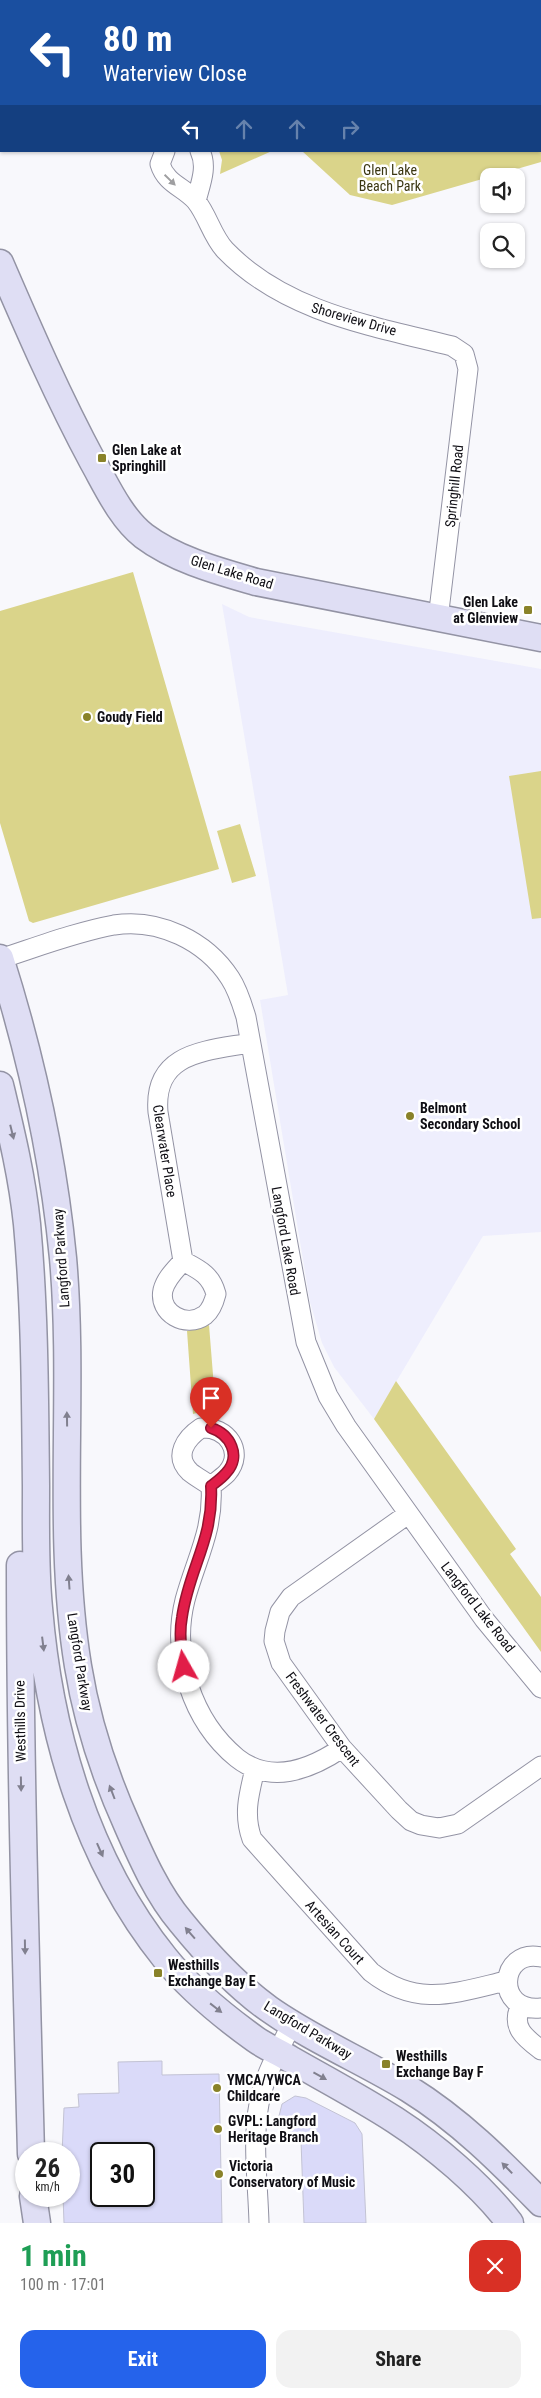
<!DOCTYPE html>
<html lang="en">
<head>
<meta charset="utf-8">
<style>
  body { margin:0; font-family:"Roboto Condensed",sans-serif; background:#f2f2f2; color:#222; height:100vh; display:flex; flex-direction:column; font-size:19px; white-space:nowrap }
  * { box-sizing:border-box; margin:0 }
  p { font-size:16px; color:#767676 }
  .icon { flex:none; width:28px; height:28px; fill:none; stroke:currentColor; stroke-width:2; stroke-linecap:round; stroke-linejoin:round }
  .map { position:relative; height:2223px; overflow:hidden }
  .details { display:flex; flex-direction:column; background:#fff; flex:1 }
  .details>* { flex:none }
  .top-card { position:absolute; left:0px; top:0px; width:541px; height:152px; box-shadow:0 1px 4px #0004; background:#1a4fa0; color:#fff; overflow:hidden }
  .controls { position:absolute; left:480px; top:168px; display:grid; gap:10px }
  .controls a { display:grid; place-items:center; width:45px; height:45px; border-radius:10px; background:#fff; box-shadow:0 1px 4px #0004; font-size:25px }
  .speed { position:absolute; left:15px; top:2142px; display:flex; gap:10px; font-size:25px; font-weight:700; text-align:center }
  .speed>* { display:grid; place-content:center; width:65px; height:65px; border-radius:50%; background:#fff; box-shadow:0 1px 4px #0004; line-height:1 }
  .speed small { font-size:12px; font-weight:400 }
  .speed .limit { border:2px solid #111; border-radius:8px; background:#fff; color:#111 }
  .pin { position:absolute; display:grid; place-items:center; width:42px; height:42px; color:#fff; margin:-51px -21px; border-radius:50% 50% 50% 0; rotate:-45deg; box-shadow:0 0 5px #0007 }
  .pin .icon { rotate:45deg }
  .me { position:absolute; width:55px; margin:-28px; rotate:353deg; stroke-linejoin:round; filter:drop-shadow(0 0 4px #0008) }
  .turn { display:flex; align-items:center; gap:18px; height:105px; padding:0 20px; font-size:22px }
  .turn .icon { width:65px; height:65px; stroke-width:2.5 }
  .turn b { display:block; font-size:35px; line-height:42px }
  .lanes { display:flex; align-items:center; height:48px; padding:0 20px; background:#0003; justify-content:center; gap:25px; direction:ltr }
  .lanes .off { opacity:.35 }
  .round { display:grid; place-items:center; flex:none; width:52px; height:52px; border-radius:15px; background:#f2f2f2 }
  .head { display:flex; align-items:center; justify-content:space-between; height:85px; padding:0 20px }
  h1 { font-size:30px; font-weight:700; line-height:38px; color:#1e9e55 }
  .cta { display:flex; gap:10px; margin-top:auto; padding:10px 20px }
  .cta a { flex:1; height:58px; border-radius:15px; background:#2563eb; color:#fff; font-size:20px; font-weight:700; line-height:58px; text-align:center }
  .cta a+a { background:#f2f2f2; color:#222 }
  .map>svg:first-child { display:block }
  .built { fill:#eeeefd }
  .green { fill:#dad48a }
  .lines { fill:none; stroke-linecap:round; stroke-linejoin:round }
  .stream { stroke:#b3ab57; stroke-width:5 }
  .building { fill:#dadaf9; stroke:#c3c3d4; fill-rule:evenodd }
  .street-casing { stroke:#9393a4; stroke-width:21 }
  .secondary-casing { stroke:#9393a4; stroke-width:29 }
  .street { stroke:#fff; stroke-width:19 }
  .secondary { stroke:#dfdef4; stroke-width:26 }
  .oneway { fill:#9f9fa1 }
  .oneway2 { fill:#81808f }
  .route-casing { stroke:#92132f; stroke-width:12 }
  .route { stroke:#e11d48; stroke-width:9 }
  .poi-dot { fill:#898229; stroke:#fff; stroke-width:2 }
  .labels { text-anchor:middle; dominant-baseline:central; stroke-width:5; stroke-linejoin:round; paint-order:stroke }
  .park-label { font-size:14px; fill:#3a3611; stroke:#fff }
  .street-label { font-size:14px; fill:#0f0e14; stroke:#fff }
  .poi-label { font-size:14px; font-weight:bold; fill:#0f0e14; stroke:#fff; text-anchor:start }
</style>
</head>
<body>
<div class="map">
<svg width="541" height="2223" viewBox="0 0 541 2223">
  <rect width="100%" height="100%" fill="#f8f8fc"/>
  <path class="built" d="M222 604 249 617 541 669V1232L483 1236 374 1419 334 1367 322 1343 310 1302 260 1000 288 995Z"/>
  <path class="green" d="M541 32V162L392 205 350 195 302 151H540Z
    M219 151H272L220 174 222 160Z
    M133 572 219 869 33 923 29 921 0 823V611Z
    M541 771V918L532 919 509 776Z
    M240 824 256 876 232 883 217 831Z
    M209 1325 216 1412 205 1411 193 1414 187 1331Z
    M396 1381 516 1549 510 1554 541 1597V1652L374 1419Z"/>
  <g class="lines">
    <path class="stream" d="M41 1 43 0
      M0 29 1 28"/>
  </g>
  <path class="building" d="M162 2061V2075L219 2074 222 2223H64L63 2196H69V2154H62L64 2108 79 2107 78 2094 119 2093 118 2062ZM101 2154H144V2196H101Z
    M295 2096 306 2098 355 2123 362 2134 366 2223H304L301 2141 283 2130 278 2120 282 2104Z"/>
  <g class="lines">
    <defs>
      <path id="street" d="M165 151 160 164C166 184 184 187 196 201 208 216 212 236 225 250 285 312 372 326 452 346L464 354 468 369 438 619
        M196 201C200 185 208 167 200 151
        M0 959C37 947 76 932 114 925 159 918 206 941 230 978 238 990 242 1004 246 1017L306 1342 328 1396 346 1426 484 1619 541 1688
        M183 1261 158 1112C153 1052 206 1051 250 1043
        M183 1261C200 1270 211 1275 216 1294 214 1302 211 1310 205 1315 186 1329 158 1313 163 1290 166 1278 176 1269 183 1261Z
        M201 1428C227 1426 245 1452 227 1473 222 1478 216 1482 211 1486 204 1481 196 1477 190 1472 173 1456 186 1438 201 1428Z
        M211 1486C214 1530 196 1559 185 1600 171 1656 192 1721 237 1758 271 1785 311 1769 342 1748
        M408 1514 291 1597 280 1612 275 1631 274 1641 281 1663 342 1748 399 1810 411 1821 421 1825 439 1828 458 1824 541 1766
        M255 1769C249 1794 243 1814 252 1839L371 1972C417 2008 455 1993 506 1981
        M541 1957C499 1948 494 2013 541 2008
        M521 2005C510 2027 525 2038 541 2050
        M259 2223C258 2185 252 2141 259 2104 264 2075 280 2049 292 2023"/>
      <path id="secondary" d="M0 263C29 330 58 397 93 462 107 487 121 518 144 536 176 560 218 571 256 582L541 638
        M0 958C31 1056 53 1155 63 1258 75 1393 56 1532 78 1666 87 1722 105 1776 128 1827 142 1859 158 1895 181 1922 207 1954 235 1985 269 2009 313 2040 363 2061 409 2089 459 2120 500 2161 541 2203
        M0 1085C11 1131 22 1176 27 1224 35 1311 35 1399 36 1486 36 1527 35 1568 39 1608 49 1731 86 1860 165 1958 190 1989 223 2016 255 2039 266 2047 279 2052 290 2059 325 2079 361 2098 395 2120 435 2146 481 2185 510 2223
        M20 1565C20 1761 26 1957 31 2154
        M33 2196 37 2223"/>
    </defs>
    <use href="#street" class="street-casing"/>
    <use href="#secondary" class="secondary-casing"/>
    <use href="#street" class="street"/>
    <use href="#secondary" class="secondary"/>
  </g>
  <defs><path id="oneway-solid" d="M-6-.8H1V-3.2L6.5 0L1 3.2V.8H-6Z" transform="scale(1.25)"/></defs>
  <use class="oneway" href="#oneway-solid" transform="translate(170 180) rotate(44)"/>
  <g class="oneway2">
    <use href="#oneway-solid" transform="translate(12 1132) rotate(76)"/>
    <use href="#oneway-solid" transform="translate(67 1419) rotate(-91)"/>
    <use href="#oneway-solid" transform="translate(69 1582) rotate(-94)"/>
    <use href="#oneway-solid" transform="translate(43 1644) rotate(83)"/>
    <use href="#oneway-solid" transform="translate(21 1784) rotate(89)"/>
    <use href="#oneway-solid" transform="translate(112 1792) rotate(-111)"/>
    <use href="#oneway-solid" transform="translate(100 1850) rotate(66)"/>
    <use href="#oneway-solid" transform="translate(190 1933) rotate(-131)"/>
    <use href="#oneway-solid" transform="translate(25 1947) rotate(89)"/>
    <use href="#oneway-solid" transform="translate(216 2008) rotate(38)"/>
    <use href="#oneway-solid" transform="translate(320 2076) rotate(29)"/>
    <use href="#oneway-solid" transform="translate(507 2168) rotate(-134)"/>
  </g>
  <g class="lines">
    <defs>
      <path id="route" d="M184 1667C181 1651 179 1633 182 1617 189 1568 214 1539 211 1486 216 1482 222 1478 226 1473 242 1456 230 1434 211 1428"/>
    </defs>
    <use href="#route" class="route-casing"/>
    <use href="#route" class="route"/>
  </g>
  <g class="poi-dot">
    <rect x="97" y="453" width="10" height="10" rx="2.5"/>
    <rect x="523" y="605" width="10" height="10" rx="2.5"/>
    <circle cx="87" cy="717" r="5"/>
    <circle cx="410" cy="1116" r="5"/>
    <rect x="153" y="1968" width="10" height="10" rx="2.5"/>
    <rect x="381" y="2059" width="10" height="10" rx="2.5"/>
    <circle cx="217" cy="2088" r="5"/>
    <circle cx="218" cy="2129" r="5"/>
    <circle cx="219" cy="2174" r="5"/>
  </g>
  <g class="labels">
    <g class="park-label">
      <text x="390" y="170">Glen Lake<tspan x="390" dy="16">Beach Park</tspan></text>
    </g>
    <g class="street-label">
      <text transform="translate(354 319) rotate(16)">Shoreview Drive</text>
      <text transform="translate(454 486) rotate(-84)">Springhill Road</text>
      <text transform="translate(232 572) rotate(17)">Glen Lake Road</text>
      <text transform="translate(165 1151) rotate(81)">Clearwater Place</text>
      <text transform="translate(286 1241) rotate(80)">Langford Lake Road</text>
      <text transform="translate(61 1258) rotate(-94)">Langford Parkway</text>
      <text transform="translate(478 1607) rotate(52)">Langford Lake Road</text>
      <text transform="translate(80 1662) rotate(81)">Langford Parkway</text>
      <text transform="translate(323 1719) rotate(53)">Freshwater Crescent</text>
      <text transform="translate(20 1721) rotate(-91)">Westhills Drive</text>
      <text transform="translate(335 1932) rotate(48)">Artesian Court</text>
      <text transform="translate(308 2030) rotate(31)">Langford Parkway</text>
    </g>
    <g class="poi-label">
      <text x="112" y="450">Glen Lake at<tspan x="112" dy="16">Springhill</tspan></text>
      <text x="518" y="602" text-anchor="end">Glen Lake<tspan x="518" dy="16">at Glenview</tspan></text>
      <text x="97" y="717">Goudy Field</text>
      <text x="420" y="1108">Belmont<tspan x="420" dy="16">Secondary School</tspan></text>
      <text x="168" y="1965">Westhills<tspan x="168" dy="16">Exchange Bay E</tspan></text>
      <text x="396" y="2056">Westhills<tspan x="396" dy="16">Exchange Bay F</tspan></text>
      <text x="227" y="2080">YMCA/YWCA<tspan x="227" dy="16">Childcare</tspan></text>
      <text x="228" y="2121">GVPL: Langford<tspan x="228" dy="16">Heritage Branch</tspan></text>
      <text x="229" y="2166">Victoria<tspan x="229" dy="16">Conservatory of Music</tspan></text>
    </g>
  </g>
</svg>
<div class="controls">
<a><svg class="icon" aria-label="sound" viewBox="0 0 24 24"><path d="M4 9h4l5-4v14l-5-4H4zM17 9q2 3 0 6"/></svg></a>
<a><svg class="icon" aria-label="search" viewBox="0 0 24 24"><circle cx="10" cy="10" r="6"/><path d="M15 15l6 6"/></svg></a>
</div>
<div class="speed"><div>26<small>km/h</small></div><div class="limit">30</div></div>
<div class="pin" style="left:211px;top:1428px;background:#d93025"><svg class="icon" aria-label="arrive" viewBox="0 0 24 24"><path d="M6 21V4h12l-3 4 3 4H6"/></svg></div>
<svg class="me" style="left:184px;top:1667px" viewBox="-20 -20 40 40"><circle r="19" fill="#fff"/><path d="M0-13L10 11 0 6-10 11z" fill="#e11d48"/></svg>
<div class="top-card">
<div class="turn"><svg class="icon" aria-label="left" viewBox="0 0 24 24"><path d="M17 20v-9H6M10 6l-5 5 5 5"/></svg><div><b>80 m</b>Waterview Close</div></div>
<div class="lanes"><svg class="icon" aria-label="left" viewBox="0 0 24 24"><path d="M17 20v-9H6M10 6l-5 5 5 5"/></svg><svg class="icon off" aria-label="ahead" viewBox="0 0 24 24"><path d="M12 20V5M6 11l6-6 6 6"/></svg><svg class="icon off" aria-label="ahead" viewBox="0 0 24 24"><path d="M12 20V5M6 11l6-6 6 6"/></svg><svg class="icon off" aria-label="right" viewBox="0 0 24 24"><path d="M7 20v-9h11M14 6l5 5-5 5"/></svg></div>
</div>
</div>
<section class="details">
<div class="head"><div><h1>1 min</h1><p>100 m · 17:01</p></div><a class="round" style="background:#d93025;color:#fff"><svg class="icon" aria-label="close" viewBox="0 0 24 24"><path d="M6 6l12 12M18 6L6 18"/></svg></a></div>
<div class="cta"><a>Exit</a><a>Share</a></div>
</section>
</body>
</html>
